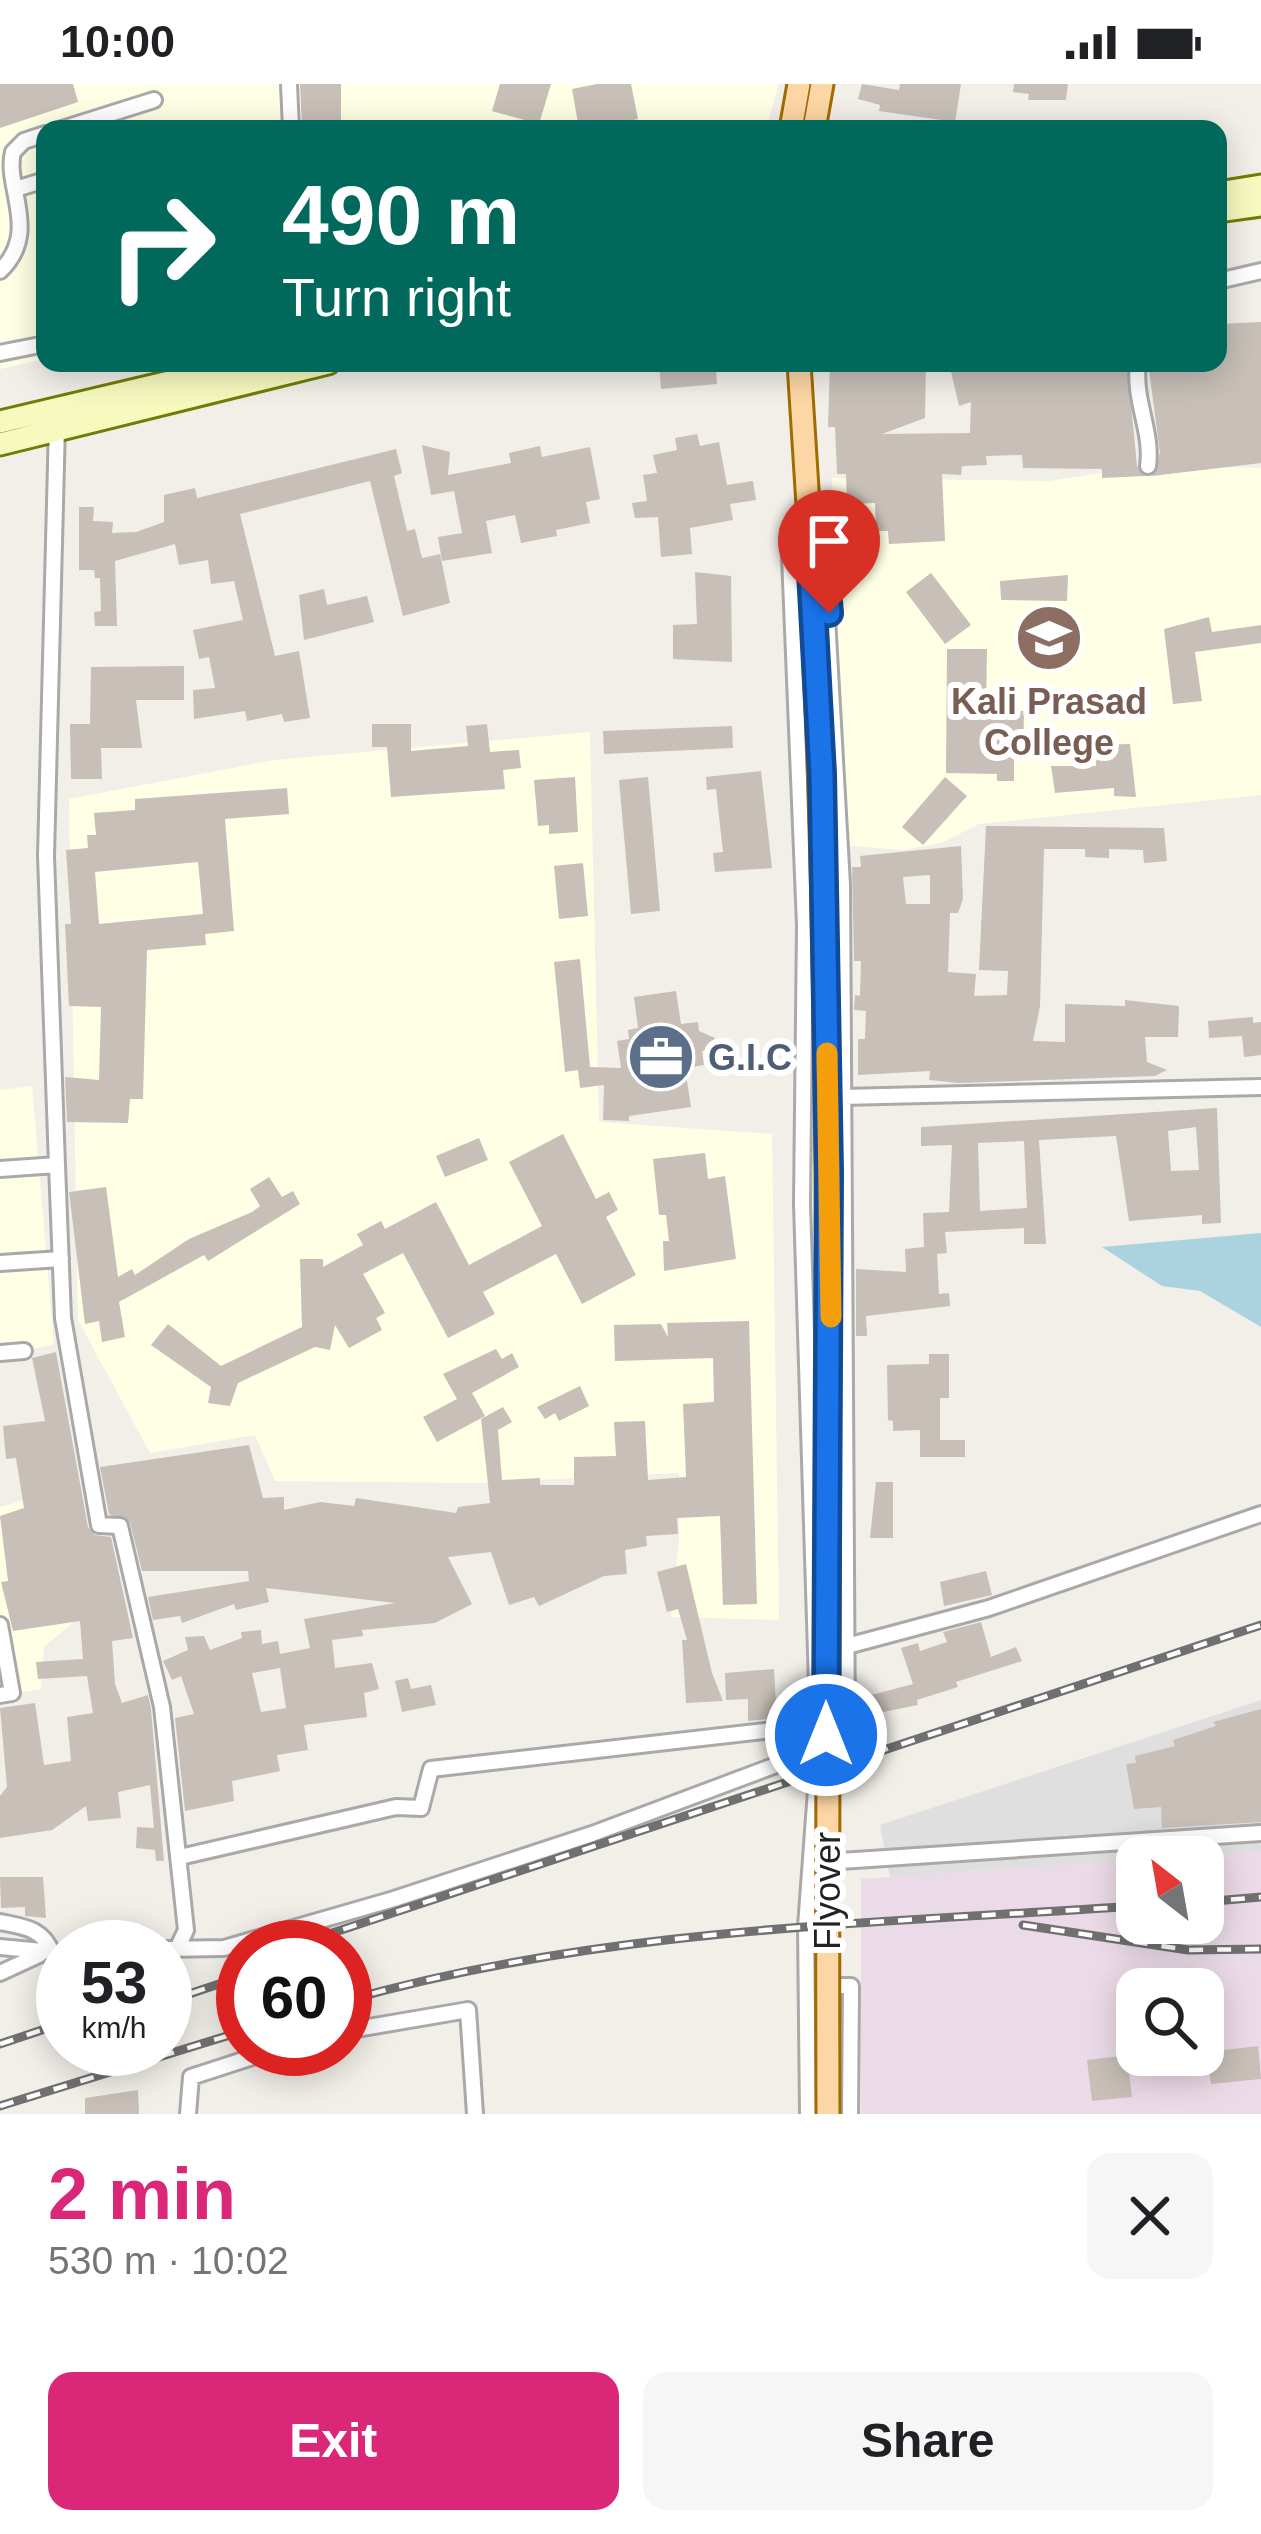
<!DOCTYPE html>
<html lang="en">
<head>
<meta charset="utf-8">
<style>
  body { margin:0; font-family:Arial,sans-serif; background:#f6f6f6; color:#202124; height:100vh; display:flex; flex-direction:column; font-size:45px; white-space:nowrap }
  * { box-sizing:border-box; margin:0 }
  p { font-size:39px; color:#757577 }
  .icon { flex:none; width:66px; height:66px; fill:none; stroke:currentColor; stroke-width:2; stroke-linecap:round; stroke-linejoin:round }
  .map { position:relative; height:2030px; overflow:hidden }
  .drawer { display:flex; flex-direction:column; background:#fff; flex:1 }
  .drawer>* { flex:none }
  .top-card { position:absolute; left:36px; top:36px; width:1191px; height:252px; border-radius:24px; box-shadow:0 6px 30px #0003; background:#00695c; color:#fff; overflow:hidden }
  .needle { width:78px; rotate:329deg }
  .controls { position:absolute; left:1116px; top:1752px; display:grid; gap:24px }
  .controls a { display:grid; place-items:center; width:108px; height:108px; border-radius:24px; background:#fff; box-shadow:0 6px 30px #0003; font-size:60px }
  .speed { position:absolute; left:36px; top:1836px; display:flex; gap:24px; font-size:60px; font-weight:700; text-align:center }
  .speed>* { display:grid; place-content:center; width:156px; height:156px; border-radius:50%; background:#fff; box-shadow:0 6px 30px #0003; line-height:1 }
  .speed small { font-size:30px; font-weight:400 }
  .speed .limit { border:18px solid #d22; background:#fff; color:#111 }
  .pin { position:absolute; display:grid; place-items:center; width:102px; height:102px; color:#fff; margin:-123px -51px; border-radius:50% 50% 50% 0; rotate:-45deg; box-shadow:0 0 12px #0007 }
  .pin .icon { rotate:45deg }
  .me { position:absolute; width:132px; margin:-66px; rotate:0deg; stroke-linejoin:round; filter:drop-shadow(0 0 9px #0008) }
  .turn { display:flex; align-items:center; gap:42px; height:252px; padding:0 48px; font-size:54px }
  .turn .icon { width:156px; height:156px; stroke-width:2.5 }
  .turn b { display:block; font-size:84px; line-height:102px }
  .round { display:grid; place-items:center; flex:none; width:126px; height:126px; border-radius:24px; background:#f6f6f6 }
  .overview { display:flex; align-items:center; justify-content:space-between; height:204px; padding:0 48px }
  h1 { font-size:72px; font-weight:800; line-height:90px; color:#db2777 }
  .cta { display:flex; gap:24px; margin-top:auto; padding:24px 48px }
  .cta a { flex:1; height:138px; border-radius:24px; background:#db2777; color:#fff; font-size:48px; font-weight:800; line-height:138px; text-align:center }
  .cta a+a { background:#f6f6f6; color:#202124 }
  .status { display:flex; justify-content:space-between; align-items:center; height:84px; padding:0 60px; background:#fff; direction:ltr }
  .status svg { height:33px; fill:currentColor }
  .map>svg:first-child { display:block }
  .residential { fill:#e0dfdf }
  .industrial { fill:#ebdbe8; fill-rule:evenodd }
  .education { fill:#ffffe5 }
  .water { fill:#aad3df }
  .building { fill:#c7bfb8; fill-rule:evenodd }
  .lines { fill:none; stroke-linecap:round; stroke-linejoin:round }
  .minor-casing { stroke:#a9a9a9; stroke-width:20 }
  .secondary-casing { stroke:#707d05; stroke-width:27 }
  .primary-casing { stroke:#a06b00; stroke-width:27 }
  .minor { stroke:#fff; stroke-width:14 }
  .secondary { stroke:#f7fabf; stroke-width:21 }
  .primary { stroke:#fcd6a4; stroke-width:21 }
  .rail-casing { stroke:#707070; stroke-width:9 }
  .rail { stroke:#fff; stroke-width:4.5; stroke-dasharray:14; stroke-linecap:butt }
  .primary-bridge-casing { stroke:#a06b00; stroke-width:27; stroke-linecap:butt }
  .primary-bridge { stroke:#fcd6a4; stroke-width:21 }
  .route-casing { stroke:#114b97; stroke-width:30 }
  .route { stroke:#1a73e8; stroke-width:21 }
  .slow { stroke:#f59e0b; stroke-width:21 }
  .labels { text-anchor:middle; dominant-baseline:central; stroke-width:12; stroke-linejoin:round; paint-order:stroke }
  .education-label { font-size:36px; font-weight:bold; fill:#785e54; stroke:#fff }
  .service-label { font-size:36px; font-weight:bold; fill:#4e5e75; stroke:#fff; text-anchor:start }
  .street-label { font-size:36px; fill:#222; stroke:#fff }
</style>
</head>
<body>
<div class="status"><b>10:00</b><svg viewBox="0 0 49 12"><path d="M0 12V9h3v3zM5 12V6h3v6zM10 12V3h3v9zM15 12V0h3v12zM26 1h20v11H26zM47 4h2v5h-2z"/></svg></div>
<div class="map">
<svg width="1261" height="2030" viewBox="0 0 1261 2030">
  <rect width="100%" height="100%" fill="#f2efe9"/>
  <path class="residential" d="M1261 1616V1768L890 1793 880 1741Z"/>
  <path class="industrial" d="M1261 1767V2030H861V1795L1137 1776V1839H1203V1773H1177ZM1137 1905H1203V1971H1137Z"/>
  <path class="education" d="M0 0H779L766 45H45V275L0 285Z
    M1148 382 1261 384V711L979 740 941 759 902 766 842 761 832 394 1049 397Z
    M590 648 599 1038 772 1050 779 1536 671 1533 679 1458V1389L479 1399 275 1397 255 1351 150 1369 78 1236 69 715 274 676Z
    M32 1002 54 1260 0 1272V1006Z
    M54 1408 77 1535 44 1563 41 1605 0 1612V1423Z"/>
  <path class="water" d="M1261 1149V1243L1200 1207 1162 1202 1102 1163Z"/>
  <path class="building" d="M0 0H73L78 18 0 44Z
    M300 0H341V45H302Z
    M500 0H551L539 40 492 27Z
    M597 0H631L638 35 629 37 631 45H579L572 5Z
    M862 0 899 6 900 0H961L955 38 879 27 880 21 858 15Z
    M1014 0H1068L1066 16H1028L1029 10 1013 8Z
    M1261 238V379L1152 392 1160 369 1149 286 1160 279H1218L1219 240Z
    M659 279 716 285 717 300 661 305Z
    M830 279H926L925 334 882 350 970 349 971 318 959 322 949 279H1127L1137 382 1145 392 1102 394V385L1023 384 1022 371 986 372 987 381 962 382 961 391 942 390 945 457 889 460 888 447H876L875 419 847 420 846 390H837L835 343H828Z
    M697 350 700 362 719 358 727 401 753 397 756 416 730 420 733 436 690 444 692 470 661 473 658 433 635 434 632 419 647 417 643 391 657 389 653 371 677 366 675 354Z
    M422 361 450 368 448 391 511 379 509 369 540 362 542 373 590 363 600 415 586 418 590 439 556 446 557 452 521 459 515 431 486 437 492 469 442 477 438 453 462 449 454 407 431 411Z
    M396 365 402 389 394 392 407 447 415 445 422 474 440 470 450 519 403 532 370 397 240 430 275 572 299 567 310 634 284 638 282 630 247 637 245 627 194 635 193 606 215 604 209 573 199 575 193 546 243 536 234 497 211 500 208 476 179 481 175 460 115 477 117 542H95L94 528 101 527 100 494H95L94 486H79V423H94L93 437 113 438 112 449 136 448 164 438V411L195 404 197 414Z
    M695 488 731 492 732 578 673 575V541L697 540Z
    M931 489 971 541 945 560 906 508Z
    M1068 491 1067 517 1001 516 1000 497Z
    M324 505 327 521 367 512 374 538 304 556 299 511Z
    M1209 533 1212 548 1261 541V559L1195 568 1202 617 1173 620 1164 545Z
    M947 565H987L986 627H1024L1023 669H1014V697H997V690L946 689Z
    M184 582V616H136L142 664H101L102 695H71L70 640H90L91 583Z
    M372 640H411V667L468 662 466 642 487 640 490 668 519 666 521 684 503 686 505 705 391 713 387 663H372Z
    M732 642 733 664 604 670 603 647Z
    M1130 660 1136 713 1114 712V704L1055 709 1051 682H1096L1095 661Z
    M761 687 772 784 715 788 713 769 723 768 716 705 707 706 706 693Z
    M575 693 578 748 549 750V741L538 742 534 696Z
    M648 693 660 827 631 830 619 696Z
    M945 693 967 712 923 761 902 743Z
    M287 704 289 730 225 735 234 847 205 850 206 861 147 866 143 1015H130L128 1039 67 1038 65 993 99 996 101 923 69 922 65 840H71L66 766 88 764 87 751H96L94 729 135 726V715ZM198 778 203 830 99 840 95 788Z
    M986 742 1164 744 1167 777 1144 779 1143 766 1109 765V774L1085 773V765H1044L1040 922 1033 957 1065 958V920L1125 922V916L1179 922 1178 953H1145L1147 978 1167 986 1155 992 959 999 929 996 930 987 858 991V955H865L866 927 854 926 855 911 860 912 861 877H854L852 783H861L860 772 961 762 963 815 958 829H950L948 888 976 890 974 912 1007 911 1008 887 979 886ZM930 791V820H906L903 793Z
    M583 779 588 832 559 835 554 782Z
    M580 875 590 983 621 984 617 957 629 955 628 946 638 944 634 913 676 907 681 940 698 938 699 947 715 954 710 965 702 967 704 981 685 984 691 1023 629 1032V1037L603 1036 604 1001 580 1004 578 986 565 988 554 878Z
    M1253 933V939L1261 938V971L1244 973 1242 952 1209 954 1208 937Z
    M1217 1024 1221 1139 1202 1140V1131L1129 1137 1116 1052 1039 1056 1046 1160H1024V1144L945 1148 947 1169 937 1170 939 1210 949 1209 950 1222 866 1232 867 1252H856V1185L906 1188 905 1165 924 1163 923 1129 949 1128 952 1061 921 1062V1043ZM1196 1043 1199 1086 1171 1087 1168 1047ZM1024 1057 1027 1124 980 1127 978 1059Z
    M563 1050 596 1115 609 1108 618 1126 606 1133 636 1191 582 1220 556 1170 483 1208 495 1230 448 1254 403 1169 363 1190 385 1229 376 1234 382 1246 349 1264 335 1241 330 1266 315 1263 238 1299 230 1322 208 1319 211 1303 151 1261 168 1240 221 1282 302 1243 300 1175H323V1183L363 1161 357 1150 381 1137 385 1145 436 1118 469 1181 542 1142 509 1078Z
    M479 1054 488 1076 445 1093 436 1072Z
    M705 1069 708 1095 725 1092 736 1175 664 1187 663 1157H669L666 1131H659L653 1075Z
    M269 1093 282 1113 293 1107 300 1120 208 1177 204 1171 119 1218 125 1253 102 1258 99 1237 85 1240 69 1108 106 1103 118 1193 132 1185 135 1191 189 1155 252 1128 260 1122 250 1105Z
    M749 1237 757 1520 723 1521 720 1432 677 1434 678 1450 646 1452 647 1462 625 1466 627 1490 604 1492 539 1522 534 1513 509 1521 491 1468 448 1473 472 1520 435 1539 362 1546 363 1552 332 1556 335 1584 372 1579 379 1605 364 1609 367 1633 304 1641 308 1666 277 1671 280 1687 232 1697 234 1717 185 1727 175 1634 194 1630 181 1592 172 1596 163 1577 188 1566 185 1553 204 1552 210 1566 242 1554 241 1548 261 1546 262 1560 278 1557 280 1570 310 1564 304 1535 395 1519 266 1504 269 1518 236 1526 234 1520 182 1539 180 1532 153 1536 148 1513 249 1497 248 1487H142L130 1438 109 1430 100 1383 249 1361 263 1414 284 1413V1426L320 1418 354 1422 356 1414 456 1429 458 1423 490 1419 481 1335 503 1323 512 1338 498 1346 502 1396 540 1394V1401H574V1373L616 1372 614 1338 645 1337 648 1396 686 1393 683 1320 714 1318 713 1274 615 1277 614 1241 661 1240 668 1253 667 1239ZM280 1584 286 1624 261 1628 252 1589Z
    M496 1265 502 1275 512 1269 519 1283 472 1309 485 1332 437 1358 423 1333 457 1315 443 1290Z
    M56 1268 88 1443 95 1451 111 1453 133 1554 112 1557 115 1600 122 1619 148 1611 151 1625 164 1777H156L155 1766 136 1764 137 1743 154 1744 150 1701 118 1708 121 1734 88 1737 86 1722 52 1746 0 1754V1712L7 1703 0 1624 35 1619 44 1681 71 1677 67 1633 93 1629 87 1592 38 1595 36 1578 83 1575 80 1537 13 1547 1 1498 8 1497 0 1432 24 1424 16 1374 6 1375 3 1342 45 1337 32 1274Z
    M929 1270H949V1314H940V1356H965V1373H920V1346L893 1347V1337L888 1336 887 1281 929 1280Z
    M580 1302 589 1322 559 1337 555 1329 545 1335 537 1323Z
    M876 1398H893V1454H870Z
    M686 1480 712 1589 723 1617 686 1619 682 1556H687L678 1525 667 1528 657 1488Z
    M986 1487 992 1511 944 1522 940 1498Z
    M981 1538 991 1573 1016 1563 1022 1577 956 1598 958 1603 917 1616 918 1621 863 1632 860 1614 913 1600 901 1564 918 1559 920 1567 947 1558 943 1548Z
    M774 1585 776 1620 794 1619 798 1632 748 1637V1615L726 1616 725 1589Z
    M408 1594 411 1605 431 1601 436 1621 402 1628 395 1597Z
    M1261 1625V1738L1162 1744 1161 1723 1134 1725 1126 1680 1136 1679 1135 1672 1175 1662 1173 1656 1216 1642 1213 1638Z
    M0 1793H43L46 1834 25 1832V1823L1 1824Z
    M1258 1962 1261 1995 1211 2000 1207 1968Z
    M1137 1970 1159 1971 1161 1985 1129 1988 1132 2013 1092 2017 1087 1976Z
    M138 2006 139 2030H85V2014Z"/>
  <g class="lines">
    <defs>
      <path id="minor" d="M289 0 291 45
        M62 45 154 16
        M19 104 45 96
        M0 187C41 148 4 103 13 68L24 57 45 50
        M1218 197 1261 187
        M0 269 45 260
        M1138 279C1133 316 1153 348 1148 382
        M57 341 46 772 57 1081 63 1234 99 1441 120 1442 162 1623 186 1846 177 1865
        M842 1013 1261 1003
        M0 1085 57 1081
        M0 1179 61 1175
        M0 1269 24 1267
        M0 1541 12 1609 0 1611
        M847 1562 989 1524 1261 1430
        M180 1773 396 1723 421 1724 431 1685 817 1641
        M825 1778 1261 1749
        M0 1838C24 1843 43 1844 52 1869
        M0 1863 63 1869
        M165 1865 224 1864 394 1815 592 1750 819 1665 847 1652 842 801 822 444 808 432 789 447 805 841 802 1120 819 1665 806 1843 808 2030
        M0 1889 39 1871
        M825 1902H851L850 2030
        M345 1947 468 1926 475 2030
        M188 2030 191 1993 277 1965"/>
      <path id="secondary" d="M1218 109 1261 102
        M1218 127 1261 121
        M0 338 250 279
        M0 360 328 279"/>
      <path id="primary" d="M791 45 799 0
        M814 45 822 0
        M799 279 810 452"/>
    </defs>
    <use href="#minor" class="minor-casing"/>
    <use href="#secondary" class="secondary-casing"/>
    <use href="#primary" class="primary-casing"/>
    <use href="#minor" class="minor"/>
    <use href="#secondary" class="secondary"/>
    <use href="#primary" class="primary"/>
    <defs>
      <path id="rail" d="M1203 1818 1261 1813
        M1023 1841 1188 1866 1261 1865
        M290 1863 1261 1541
        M345 1917C605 1843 869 1840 1137 1822
        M165 1918 243 1892
        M0 1960 63 1939
        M0 2022 243 1947"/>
    </defs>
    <use href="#rail" class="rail-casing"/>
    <use href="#rail" class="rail"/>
    <defs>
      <path id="primary-bridge" d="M810 452C836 978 826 1504 828 2030"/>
    </defs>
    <use href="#primary-bridge" class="primary-bridge-casing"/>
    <use href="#primary-bridge" class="primary-bridge"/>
  </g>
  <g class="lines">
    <defs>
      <path id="route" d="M826 1651 829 1088 822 690 808 433 821 444 829 529"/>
    </defs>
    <use href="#route" class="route-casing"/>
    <use href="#route" class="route"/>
    <path class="slow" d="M827 969 831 1233"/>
  </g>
  <defs>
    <symbol id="university-disc" viewBox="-11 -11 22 22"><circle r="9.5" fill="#8d6e63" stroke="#fff"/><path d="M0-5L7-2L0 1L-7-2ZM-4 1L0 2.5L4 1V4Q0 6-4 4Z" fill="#fff"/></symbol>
    <symbol id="office-disc" viewBox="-11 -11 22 22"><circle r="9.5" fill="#5c6f8a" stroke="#fff"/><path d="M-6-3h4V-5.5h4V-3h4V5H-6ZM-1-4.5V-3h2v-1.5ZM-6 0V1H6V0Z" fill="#fff"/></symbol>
  </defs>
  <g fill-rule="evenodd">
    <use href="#university-disc" x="1011" y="516" width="76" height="76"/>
    <use href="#office-disc" x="623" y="935" width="76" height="76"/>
  </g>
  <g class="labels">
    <g class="education-label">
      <text x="1049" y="617">Kali Prasad<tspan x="1049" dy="41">College</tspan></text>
    </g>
    <g class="service-label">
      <text x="708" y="973">G.I.C</text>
    </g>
    <g class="street-label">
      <text transform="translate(827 1807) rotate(-90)">Flyover</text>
    </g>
  </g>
</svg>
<div class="controls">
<a><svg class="needle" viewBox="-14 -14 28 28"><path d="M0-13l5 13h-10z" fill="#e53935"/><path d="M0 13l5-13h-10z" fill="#757577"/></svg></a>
<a><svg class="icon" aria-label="search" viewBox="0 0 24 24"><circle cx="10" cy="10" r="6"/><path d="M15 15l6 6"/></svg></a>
</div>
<div class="speed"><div>53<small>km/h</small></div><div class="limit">60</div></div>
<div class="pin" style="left:829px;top:529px;background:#d93025"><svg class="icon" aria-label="arrive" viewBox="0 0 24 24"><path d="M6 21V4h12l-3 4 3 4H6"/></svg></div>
<svg class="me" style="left:826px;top:1651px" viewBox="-20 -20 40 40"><circle r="17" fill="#1a73e8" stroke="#fff" stroke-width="3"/><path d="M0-11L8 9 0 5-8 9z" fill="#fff"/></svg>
<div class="top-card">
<div class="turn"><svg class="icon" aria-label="right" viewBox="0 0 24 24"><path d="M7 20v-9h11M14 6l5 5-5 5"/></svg><div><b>490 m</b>Turn right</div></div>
</div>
</div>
<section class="drawer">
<div class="overview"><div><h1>2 min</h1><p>530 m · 10:02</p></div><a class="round"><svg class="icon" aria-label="close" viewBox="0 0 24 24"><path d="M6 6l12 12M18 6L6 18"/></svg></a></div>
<div class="cta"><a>Exit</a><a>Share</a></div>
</section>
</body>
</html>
